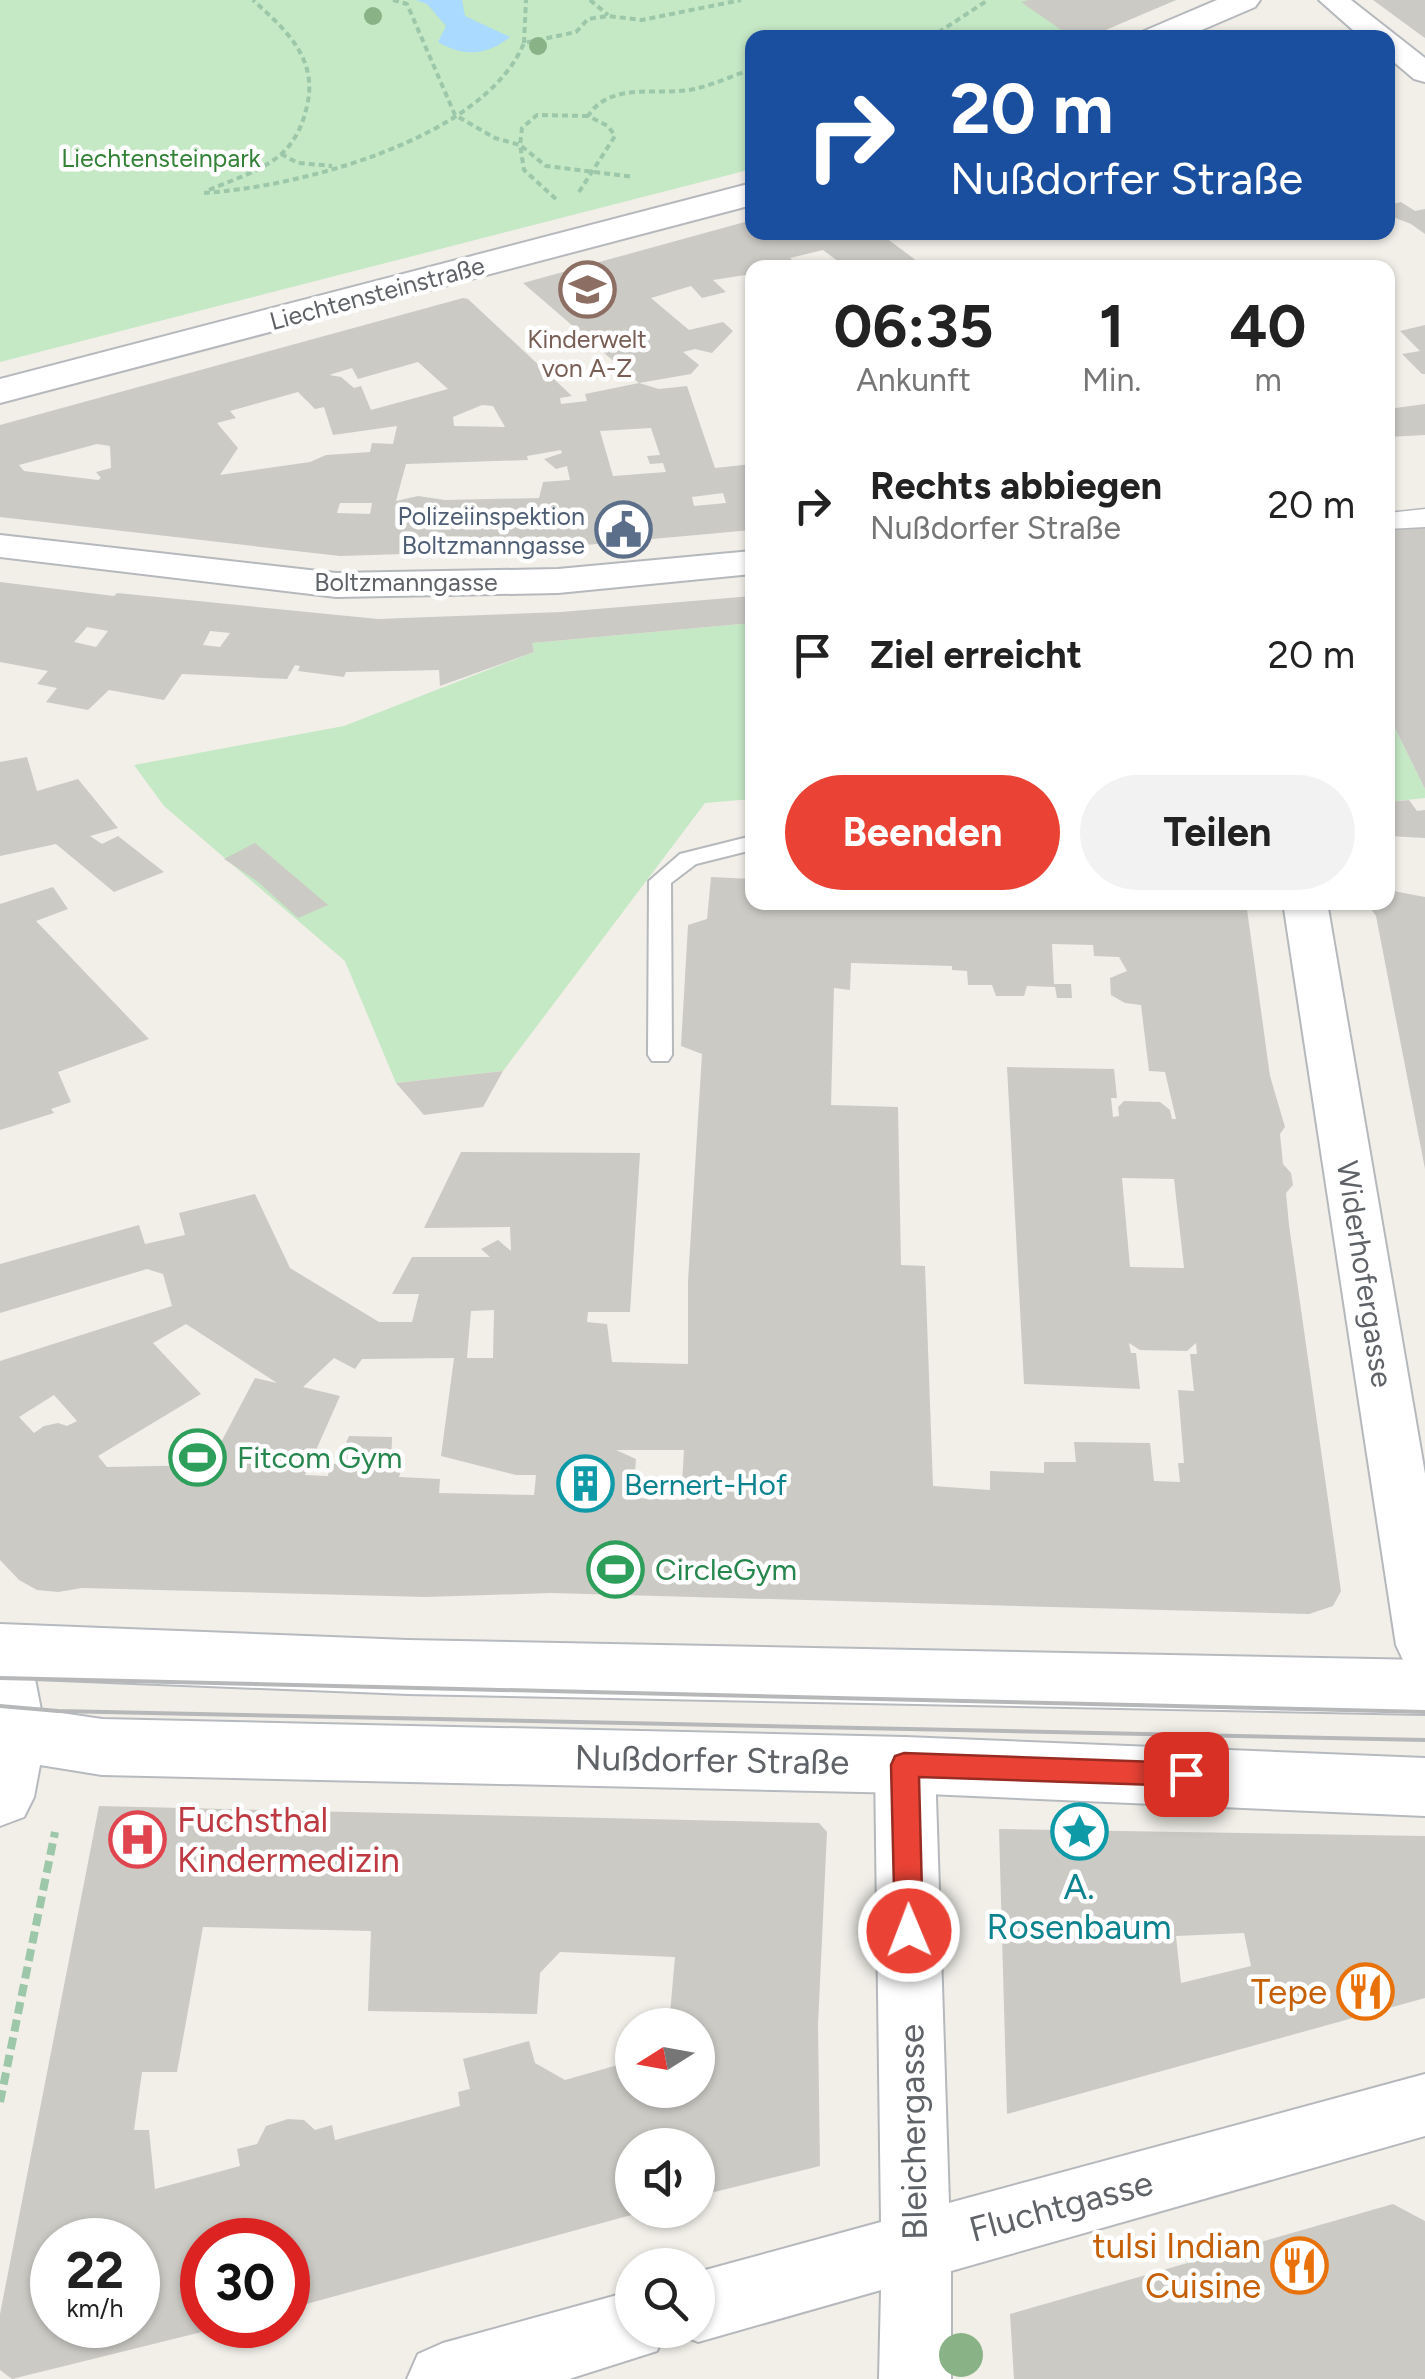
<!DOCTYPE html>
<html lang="de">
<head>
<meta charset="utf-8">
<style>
  body { margin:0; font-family:Figtree,sans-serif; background:#f2f2f2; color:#222; height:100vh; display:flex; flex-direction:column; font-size:38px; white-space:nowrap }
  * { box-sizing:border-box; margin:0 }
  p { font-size:32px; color:#767676 }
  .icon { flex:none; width:55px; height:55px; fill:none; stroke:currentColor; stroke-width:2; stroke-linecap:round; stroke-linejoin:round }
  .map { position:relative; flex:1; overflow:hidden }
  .details { position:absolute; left:745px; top:260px; width:650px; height:650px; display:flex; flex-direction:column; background:#fff; border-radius:20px; box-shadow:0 2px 8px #0004 }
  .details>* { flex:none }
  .guide { position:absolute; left:745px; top:30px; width:650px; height:210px; border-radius:20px; box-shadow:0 2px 8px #0004; background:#1a4fa0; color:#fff; overflow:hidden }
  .needle { width:65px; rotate:259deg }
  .tools { position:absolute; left:615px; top:2008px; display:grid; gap:20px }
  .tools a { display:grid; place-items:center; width:100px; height:100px; border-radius:50%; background:#fff; box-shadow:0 2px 8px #0004; font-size:50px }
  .speed { position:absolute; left:30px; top:2218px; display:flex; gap:20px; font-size:50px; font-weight:700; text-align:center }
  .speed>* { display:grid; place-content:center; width:130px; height:130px; border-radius:50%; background:#fff; box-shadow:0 2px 8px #0004; line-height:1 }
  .speed small { font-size:25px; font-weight:400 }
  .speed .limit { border:15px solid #d22; background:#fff; color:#111 }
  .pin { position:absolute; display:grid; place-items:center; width:85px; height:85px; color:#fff; margin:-42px; border-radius:20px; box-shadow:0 5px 15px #0006 }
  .me { position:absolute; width:110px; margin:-55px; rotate:359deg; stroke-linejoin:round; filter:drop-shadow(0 0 8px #0008) }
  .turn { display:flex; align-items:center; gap:35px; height:210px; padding:0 40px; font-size:45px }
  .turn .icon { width:130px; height:130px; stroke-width:2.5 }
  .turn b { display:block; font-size:70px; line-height:85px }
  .eta { display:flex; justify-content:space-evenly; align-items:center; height:170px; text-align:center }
  .eta b { font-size:60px; font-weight:700; line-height:70px }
  .button { display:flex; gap:20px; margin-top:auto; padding:20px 40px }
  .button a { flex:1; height:115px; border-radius:60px; background:#ea4335; color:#fff; font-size:40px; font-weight:700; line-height:115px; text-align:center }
  .button a+a { background:#f2f2f2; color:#222 }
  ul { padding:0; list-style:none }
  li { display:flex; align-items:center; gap:30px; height:150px; padding:0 40px }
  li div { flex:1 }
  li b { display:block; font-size:38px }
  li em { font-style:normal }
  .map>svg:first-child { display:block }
  .green { fill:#c5e8c5 }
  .water { fill:#aadaff }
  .building { fill:#cccac5; fill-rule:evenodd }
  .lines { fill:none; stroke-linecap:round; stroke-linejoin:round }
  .service-casing { stroke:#b5b8bc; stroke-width:4 }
  .pedestrian-casing { stroke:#b5b8bc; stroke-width:3 }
  .minor-casing { stroke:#b5b8bc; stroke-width:4 }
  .tertiary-casing { stroke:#b5b8bc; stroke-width:4 }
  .secondary-casing { stroke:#b6babf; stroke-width:4 }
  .path-far1 { stroke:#9cc7a9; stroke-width:4; stroke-dasharray:6 4; stroke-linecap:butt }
  .path { stroke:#9cc7a9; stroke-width:8; stroke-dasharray:12 6; stroke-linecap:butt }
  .service { fill:#fff; fill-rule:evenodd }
  .pedestrian { fill:#fff; fill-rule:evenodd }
  .minor { fill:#fff; fill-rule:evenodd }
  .tertiary { fill:#fff; fill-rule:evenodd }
  .secondary { fill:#fff; fill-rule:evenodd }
  .tram { stroke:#b6b7b8; stroke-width:4 }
  .tree { fill:#89b387 }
  .route { fill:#ea4335; stroke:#982c22; stroke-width:2.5 }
  .labels { text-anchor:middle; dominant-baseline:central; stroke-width:9; stroke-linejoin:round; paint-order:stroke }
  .far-park-label { font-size:25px; fill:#348238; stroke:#fff }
  .far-street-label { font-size:25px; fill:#5f6368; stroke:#fff }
  .far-education-label { font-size:25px; fill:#785e54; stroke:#fff }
  .far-service-label { font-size:25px; fill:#4e5e75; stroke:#fff; text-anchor:end }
  .street-label { font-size:30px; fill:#5f6368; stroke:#fff }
  .leisure-label { font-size:30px; fill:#27864d; stroke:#fff; text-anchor:start }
  .culture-label { font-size:30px; fill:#0d838f; stroke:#fff; text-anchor:start }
  .near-street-label { font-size:35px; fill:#5f6368; stroke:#fff }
  .near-health-label { font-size:35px; fill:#be3a42; stroke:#fff; text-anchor:start }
  .near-culture-label { font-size:35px; fill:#0d838f; stroke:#fff }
  .near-food-label { font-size:35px; fill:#c56008; stroke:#fff; text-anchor:end }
</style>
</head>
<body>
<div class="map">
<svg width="1425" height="2379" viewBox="0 0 1425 2379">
  <rect width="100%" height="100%" fill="#f1efe8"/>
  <path class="green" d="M0 0H1176L1087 37 752 38V169L0 362Z
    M752 623V799L705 803 503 1071 396 1083 345 961 164 806 134 765 344 726 534 652 532 643Z
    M1388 714 1425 789V798L1388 802Z"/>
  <path class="water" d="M416 0H462L465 16 510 37C486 56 464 57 438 42L446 26 427 4Z"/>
  <path class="building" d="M1029 0H1176L1087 38H1073L1021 2Z
    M1373 0H1425V38L1418 33Z
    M1401 202 1415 211 1425 209V234L1411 224 1388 215V205Z
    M752 220V232H878L917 261 896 268H847L823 250 790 258 793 261 787 263 786 268H752V274L713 280 726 292 702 298 691 286 651 298 689 330 723 322 733 331 712 353 695 349 683 352 699 365 691 374 639 383 523 283Z
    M463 298 468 299 572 396 560 398 561 404 587 401 585 394 639 383 659 389 687 386 715 468 752 464V530L530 550 340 556 0 517V425ZM418 362 448 389 371 410 361 386 354 388 341 377 329 375 352 368 358 379ZM298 392 315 409 324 407 333 435 397 426 393 444 372 443 370 452 326 455 310 462 220 475 238 448 217 423 236 418 230 411ZM482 405 493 406 505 427 454 426 453 417ZM651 428 660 455 647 456 650 464 663 463 666 472 613 476 600 431ZM97 444 110 446 111 468 96 472 101 478 98 480 24 471 19 465ZM561 450 562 453 544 459 556 469 567 466 570 480 543 482 539 498 445 500 418 496 396 501 406 464 528 460 527 456ZM723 493 726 503 694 506 692 497ZM340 503H372L370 514 337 513Z
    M1425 325V374H1422L1402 354 1420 351 1400 331Z
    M1425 404V435L1388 437V409Z
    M1425 525V789L1388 714V527Z
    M0 582 114 596 117 593 378 619 561 612 752 596V623L532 643 534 652 440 686 439 670 346 672 344 677 298 671 300 666 295 665 287 679 182 674 164 700 109 690 88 710 46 702 57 688 37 684 48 671 0 662ZM87 627 108 631 96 647 74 642ZM210 631 230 633 220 647 203 645Z
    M27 757 37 791 78 779 118 828 90 836 102 844 118 836 164 872 114 892 56 844 0 856V762Z
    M1409 800 1417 811 1425 810V838L1388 836V802Z
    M255 843 328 905 298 918 257 881 224 859Z
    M711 877 752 879V902H1246L1270 1076 1285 1127 1280 1134 1283 1164 1291 1173 1293 1185 1286 1193 1289 1225 1341 1591 1333 1606 1309 1614 551 1593 426 1597 82 1588 58 1592 37 1590 19 1580 0 1560V1361L172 1306 163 1274 147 1269 0 1313V1264L139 1225 145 1244 185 1235 179 1213 255 1194 290 1268 379 1322H412L419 1294H392L412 1257H490L481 1249 498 1240 511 1251 510 1227 424 1228 461 1152 640 1153 630 1312H588L587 1322 607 1324 612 1362 688 1364V1281L702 1054 681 1046 688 925 707 919ZM1052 944 1093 945 1094 956 1119 957 1127 971 1110 978 1111 995 1125 1003 1141 1005 1149 1071 1165 1072 1176 1119H1172L1170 1110 1160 1102 1124 1101 1118 1107 1119 1116 1113 1117 1111 1098H1117L1114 1069 1007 1067 1024 1384 1140 1389 1136 1353H1131L1129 1343 1140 1350 1187 1351 1196 1343 1197 1354H1190L1194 1391 1178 1390 1184 1463H1178L1180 1482 1154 1481 1150 1443 1074 1442 1076 1462H1044V1473L990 1471V1490L933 1486 925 1266 901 1265 898 1107 831 1105 834 988 850 990 851 963 952 966V970L967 971 968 985H992L996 996H1024L1027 986 1055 987 1057 998H1072L1071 984H1054ZM1122 1178 1174 1179 1184 1268 1130 1267ZM494 1310 493 1358H467L471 1311ZM186 1324 277 1383 255 1378 209 1465 107 1467 98 1456 201 1394 153 1343ZM334 1358 355 1369 362 1359 454 1358 441 1456 516 1475H536L534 1495 439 1493 440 1479 399 1477 402 1468H391L392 1437 349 1436 337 1464H330L328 1476 305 1475 340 1396 303 1387ZM54 1395 77 1421 67 1426 58 1423 44 1426 34 1433 19 1417ZM616 1450H684L681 1500 633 1498 636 1459Z
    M53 887 68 909 36 921 149 1039 58 1072 71 1102 51 1109 54 1113 0 1130V904Z
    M1388 890 1425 897V1169L1376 916 1368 905 1388 902Z
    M503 1071 483 1107 424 1115 396 1083Z
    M99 1806 819 1823 827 1832 818 2025 820 2166 698 2196V2145H632V2210L646 2211 288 2309V2240H202V2325L226 2326 12 2379 0 2370V2314ZM203 1927 371 1931 368 2011 537 2014 540 1973 560 1952 675 1957 669 2025H698V2090H632V2061L565 2080 535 2063 529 2041 463 2059 470 2089 458 2092 460 2106 335 2140 332 2125 315 2130 304 2120 288 2119 266 2126 257 2144 237 2149 240 2166 155 2189 149 2130H134L142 2072H177ZM52 2240H138V2325H52Z
    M999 1829 1425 1836V1998L1007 2114ZM1244 1933 1251 1966 1181 1983 1176 1936Z
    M1393 2204 1425 2221V2379H1014L1010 2314Z"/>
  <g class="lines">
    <defs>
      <path id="service" d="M752 836V850L696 864 671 883 672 1055 668 1061H652L648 1055 649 881 680 854Z"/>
      <path id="pedestrian" d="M1425 509V527L1388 529V513Z"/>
      <path id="minor" d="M1319 0H1351L1425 58V82L1414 79 1388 57V38H1362Z
        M0 535 336 573 558 569 752 551V574L558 593 336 597 0 557Z
        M1283 902H1327L1425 1474V1669L1404 1662 1396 1645Z
        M905 1739 926 1747 935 1765 949 2203 1425 2074V2136L951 2271V2379H879L881 2290 698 2342 673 2332 698 2330V2272L881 2222 875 1765 884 1747Z
        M632 2291V2330H666L657 2351 569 2379H407L418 2354 443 2343Z"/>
      <path id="tertiary" d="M1217 0H1260L1255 7 1183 38H1139L1144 31Z
        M752 183V205L0 403V379Z"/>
      <path id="secondary" d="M0 1624 408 1640 1425 1660V1714L408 1694 35 1679 41 1710 102 1719 905 1737 1425 1758V1816L905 1793 102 1775 40 1765 34 1797 24 1817 0 1826Z"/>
    </defs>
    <use href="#service" class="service-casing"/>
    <use href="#pedestrian" class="pedestrian-casing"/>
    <use href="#minor" class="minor-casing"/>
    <use href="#tertiary" class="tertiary-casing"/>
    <use href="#secondary" class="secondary-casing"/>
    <path class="path-far1" d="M393 0 407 4 455 115 495 138 520 145 524 170 557 200
      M590 0 608 15
      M930 38 988 0
      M524 43 526 0
      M588 116 537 115 522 128 520 145 546 166 634 177
      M281 154 298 163 332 166
      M209 190C232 180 259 172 279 156 293 145 302 127 306 110 320 60 287 31 253 0
      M579 192 615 136 608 126 588 116C612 79 662 98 699 88 717 83 735 75 752 69
      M204 193C299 187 484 139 524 43L576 32 588 19 608 16 642 20 741 0"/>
    <path class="path" d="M0 2102 55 1832"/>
    <use href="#service" class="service"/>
    <use href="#pedestrian" class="pedestrian"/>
    <use href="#minor" class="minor"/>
    <use href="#tertiary" class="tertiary"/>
    <use href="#secondary" class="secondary"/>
    <path class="tram" d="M0 1678 1425 1712
      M0 1706 58 1711 1425 1740"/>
  </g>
  <g class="tree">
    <circle cx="373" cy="16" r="9"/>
    <circle cx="538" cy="46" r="9"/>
    <circle cx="961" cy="2355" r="22"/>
  </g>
  <path class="route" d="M904 1753 1186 1763 1196 1766 1200 1774 1196 1783 1186 1786 919 1777 923 1931 919 1940 909 1944 899 1940 895 1931 891 1765 895 1756Z"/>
  <defs>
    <symbol id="school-ring" viewBox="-11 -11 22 22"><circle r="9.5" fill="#fff" stroke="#8d6e63" stroke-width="1.5"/><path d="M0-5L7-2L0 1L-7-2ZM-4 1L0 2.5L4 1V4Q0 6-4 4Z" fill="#8d6e63"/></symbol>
    <symbol id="civic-ring" viewBox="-11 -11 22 22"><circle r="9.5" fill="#fff" stroke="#5c6f8a" stroke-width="1.5"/><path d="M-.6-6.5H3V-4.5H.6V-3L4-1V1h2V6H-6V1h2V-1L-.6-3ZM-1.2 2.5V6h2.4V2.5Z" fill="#5c6f8a"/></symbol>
    <symbol id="stadium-ring" viewBox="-11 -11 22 22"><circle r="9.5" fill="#fff" stroke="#2e9e5b" stroke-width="1.5"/><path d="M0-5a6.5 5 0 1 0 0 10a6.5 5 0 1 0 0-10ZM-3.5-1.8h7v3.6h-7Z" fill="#2e9e5b"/></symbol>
    <symbol id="building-ring" viewBox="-11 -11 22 22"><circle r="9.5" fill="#fff" stroke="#0f9aa8" stroke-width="1.5"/><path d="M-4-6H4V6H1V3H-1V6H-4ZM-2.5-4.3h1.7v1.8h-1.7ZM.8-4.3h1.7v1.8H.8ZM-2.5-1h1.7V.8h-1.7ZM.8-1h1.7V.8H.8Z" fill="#0f9aa8"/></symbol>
    <symbol id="sight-ring" viewBox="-11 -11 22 22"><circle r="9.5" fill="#fff" stroke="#0f9aa8" stroke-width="1.5"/><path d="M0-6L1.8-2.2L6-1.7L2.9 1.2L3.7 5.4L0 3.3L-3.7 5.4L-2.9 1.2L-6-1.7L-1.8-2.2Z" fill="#0f9aa8"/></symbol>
    <symbol id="hospital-ring" viewBox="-11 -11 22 22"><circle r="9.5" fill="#fff" stroke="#e0444e" stroke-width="1.5"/><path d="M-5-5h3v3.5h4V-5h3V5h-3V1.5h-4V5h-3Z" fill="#e0444e"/></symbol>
    <symbol id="restaurant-ring" viewBox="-11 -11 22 22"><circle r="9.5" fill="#fff" stroke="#e8710a" stroke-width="1.5"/><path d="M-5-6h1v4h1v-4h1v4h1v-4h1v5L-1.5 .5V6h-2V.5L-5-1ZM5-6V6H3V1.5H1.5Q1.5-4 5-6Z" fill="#e8710a"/></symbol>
  </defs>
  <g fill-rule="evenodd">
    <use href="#school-ring" x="556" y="258" width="63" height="63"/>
    <use href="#civic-ring" x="592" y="498" width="63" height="63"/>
    <use href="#stadium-ring" x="166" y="1426" width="63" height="63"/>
    <use href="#building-ring" x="554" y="1452" width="63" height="63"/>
    <use href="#stadium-ring" x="584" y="1538" width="63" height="63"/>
    <use href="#sight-ring" x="1048" y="1800" width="63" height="63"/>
    <use href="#hospital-ring" x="106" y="1808" width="63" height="63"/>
    <use href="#restaurant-ring" x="1334" y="1960" width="63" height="63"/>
    <use href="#restaurant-ring" x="1268" y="2234" width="63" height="63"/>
  </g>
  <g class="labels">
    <g class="far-park-label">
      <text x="161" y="158">Liechtensteinpark</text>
    </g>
    <g class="far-street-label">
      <text transform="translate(377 293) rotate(-15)">Liechtensteinstraße</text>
      <text x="406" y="582">Boltzmanngasse</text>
    </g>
    <g class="far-education-label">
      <text x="587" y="339">Kinderwelt<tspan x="587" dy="29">von A-Z</tspan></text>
    </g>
    <g class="far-service-label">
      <text x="585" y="516">Polizeiinspektion<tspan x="585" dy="29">Boltzmanngasse</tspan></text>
    </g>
    <g class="street-label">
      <text transform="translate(1365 1274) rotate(81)">Widerhofergasse</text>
    </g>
    <g class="leisure-label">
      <text x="237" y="1457">Fitcom Gym</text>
      <text x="655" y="1569">CircleGym</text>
    </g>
    <g class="culture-label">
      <text x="624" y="1484">Bernert-Hof</text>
    </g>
    <g class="near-street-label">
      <text transform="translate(712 1760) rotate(1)">Nußdorfer Straße</text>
      <text transform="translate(913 2132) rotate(-91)">Bleichergasse</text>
      <text transform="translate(1061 2206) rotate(-15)">Fluchtgasse</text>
    </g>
    <g class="near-health-label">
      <text x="177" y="1820">Fuchsthal<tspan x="177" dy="40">Kindermedizin</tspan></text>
    </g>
    <g class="near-culture-label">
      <text x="1079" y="1887">A.<tspan x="1079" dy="40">Rosenbaum</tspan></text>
    </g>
    <g class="near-food-label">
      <text x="1327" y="1992">Tepe</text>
      <text x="1261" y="2246">tulsi Indian<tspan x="1261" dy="40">Cuisine</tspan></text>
    </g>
  </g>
</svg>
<div class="tools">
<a><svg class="needle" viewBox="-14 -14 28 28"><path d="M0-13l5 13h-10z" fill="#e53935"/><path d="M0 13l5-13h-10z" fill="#767676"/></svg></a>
<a><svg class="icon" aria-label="sound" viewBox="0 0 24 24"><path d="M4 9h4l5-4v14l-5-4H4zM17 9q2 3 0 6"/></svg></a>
<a><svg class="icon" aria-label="search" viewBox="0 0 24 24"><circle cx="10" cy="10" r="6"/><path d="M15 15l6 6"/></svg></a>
</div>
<div class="speed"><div>22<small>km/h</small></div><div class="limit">30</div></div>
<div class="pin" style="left:1186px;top:1774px;background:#d93025"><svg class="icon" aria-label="arrive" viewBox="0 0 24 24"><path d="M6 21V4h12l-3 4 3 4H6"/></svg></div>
<svg class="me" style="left:909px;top:1931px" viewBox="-20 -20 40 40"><circle r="17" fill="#ea4335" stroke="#fff" stroke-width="3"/><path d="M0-11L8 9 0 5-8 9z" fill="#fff"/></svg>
<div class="guide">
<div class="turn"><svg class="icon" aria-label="right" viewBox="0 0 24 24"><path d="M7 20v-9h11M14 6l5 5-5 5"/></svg><div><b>20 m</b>Nußdorfer Straße</div></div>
</div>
<section class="details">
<div class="eta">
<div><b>06:35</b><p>Ankunft</p></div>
<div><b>1</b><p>Min.</p></div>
<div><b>40</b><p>m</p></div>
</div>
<ul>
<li><svg class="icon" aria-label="right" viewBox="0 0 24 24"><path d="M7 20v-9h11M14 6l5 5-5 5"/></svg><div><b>Rechts abbiegen</b><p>Nußdorfer Straße</p></div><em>20 m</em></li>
<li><svg class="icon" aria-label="arrive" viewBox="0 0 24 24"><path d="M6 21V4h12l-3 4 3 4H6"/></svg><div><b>Ziel erreicht</b></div><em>20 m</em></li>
</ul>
<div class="button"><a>Beenden</a><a>Teilen</a></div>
</section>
</div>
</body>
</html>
